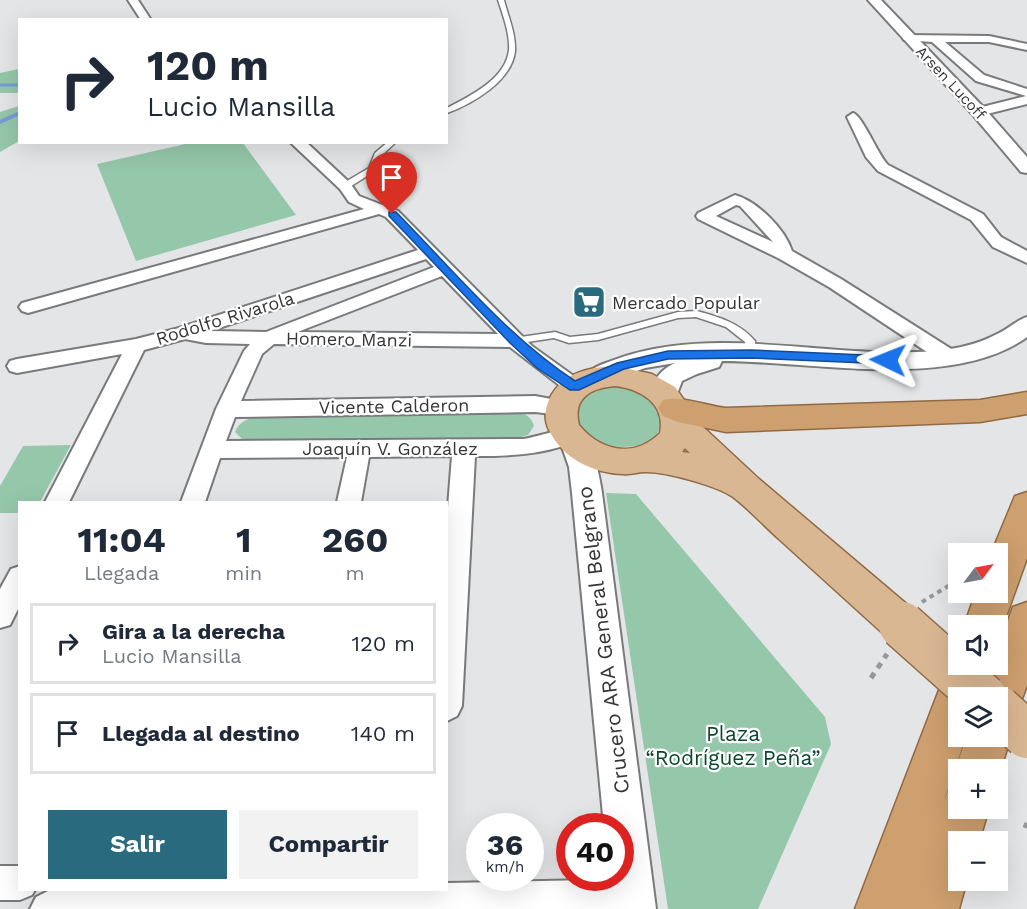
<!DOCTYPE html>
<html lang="es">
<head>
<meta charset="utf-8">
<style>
  body { margin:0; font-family:"Work Sans",sans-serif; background:#f2f2f3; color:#1f2937; height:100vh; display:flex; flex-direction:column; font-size:22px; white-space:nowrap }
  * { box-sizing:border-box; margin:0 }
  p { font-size:20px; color:#747a83 }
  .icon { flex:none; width:33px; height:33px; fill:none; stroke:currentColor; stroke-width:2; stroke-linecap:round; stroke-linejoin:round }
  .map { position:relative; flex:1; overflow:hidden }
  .panel { position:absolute; left:18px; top:501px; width:430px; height:390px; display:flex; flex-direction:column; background:#fff; border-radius:0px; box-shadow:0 6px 24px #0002 }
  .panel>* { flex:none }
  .top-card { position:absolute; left:18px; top:18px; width:430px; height:126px; border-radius:0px; box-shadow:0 6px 24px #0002; background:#fff; color:#1f2937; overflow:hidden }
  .needle { width:39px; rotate:58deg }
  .buttons { position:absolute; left:948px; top:543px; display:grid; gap:12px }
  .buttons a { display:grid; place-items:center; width:60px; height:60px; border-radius:0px; background:#fff; box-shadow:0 6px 24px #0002; font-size:30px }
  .speed { position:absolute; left:466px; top:813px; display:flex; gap:12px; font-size:30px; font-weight:700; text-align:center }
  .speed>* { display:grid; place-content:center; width:78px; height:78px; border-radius:50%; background:#fff; box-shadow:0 6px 24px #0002; line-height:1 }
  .speed small { font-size:15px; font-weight:400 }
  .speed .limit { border:9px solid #d22; background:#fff; color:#111 }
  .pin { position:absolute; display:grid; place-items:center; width:51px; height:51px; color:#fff; margin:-62px -26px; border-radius:50% 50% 50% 0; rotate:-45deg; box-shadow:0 0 6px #0007 }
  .pin .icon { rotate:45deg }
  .me { position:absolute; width:66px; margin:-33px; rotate:272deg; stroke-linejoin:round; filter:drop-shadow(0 0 4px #0008) }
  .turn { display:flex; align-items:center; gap:21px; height:126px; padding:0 30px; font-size:27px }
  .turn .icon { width:78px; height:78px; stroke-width:2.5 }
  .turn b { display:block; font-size:42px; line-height:51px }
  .eta { display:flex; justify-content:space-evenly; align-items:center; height:102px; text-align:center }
  .eta b { font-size:36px; font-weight:700; line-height:42px }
  .cta { display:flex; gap:12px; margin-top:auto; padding:12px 30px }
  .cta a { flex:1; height:69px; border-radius:0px; background:#2a6a7e; color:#fff; font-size:24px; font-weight:700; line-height:69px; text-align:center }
  .cta a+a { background:#f2f2f3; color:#1f2937 }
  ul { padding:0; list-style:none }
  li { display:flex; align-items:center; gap:18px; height:81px; margin:0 12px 9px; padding:0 18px; border:3px solid #e0e1e3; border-radius:0px }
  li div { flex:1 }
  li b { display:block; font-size:22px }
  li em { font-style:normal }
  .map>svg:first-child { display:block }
  .green { fill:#95c7aa }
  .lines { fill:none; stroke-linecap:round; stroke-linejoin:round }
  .stream-far1 { stroke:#769bd6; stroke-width:3 }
  .stream { stroke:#769bd6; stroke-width:4 }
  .service-casing { stroke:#797a7b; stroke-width:3 }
  .minor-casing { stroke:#797a7b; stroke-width:4 }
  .tertiary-casing { stroke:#797a7b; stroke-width:4 }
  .primary-casing { stroke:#916a44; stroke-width:3 }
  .trunk-casing { stroke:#916a44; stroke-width:3 }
  .path-far1 { stroke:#969799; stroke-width:4; stroke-dasharray:4.5 4.5; stroke-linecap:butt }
  .path { stroke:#969799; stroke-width:5; stroke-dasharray:6 6; stroke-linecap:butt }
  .service { fill:#fff; fill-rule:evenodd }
  .minor { fill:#fff; fill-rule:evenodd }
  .tertiary { fill:#fff; fill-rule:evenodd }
  .primary { fill:#dab793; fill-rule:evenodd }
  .trunk { fill:#ce9f6f; fill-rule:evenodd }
  .primary-bridge-casing { stroke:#916a44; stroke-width:49; stroke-linecap:butt }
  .primary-bridge { stroke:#dab793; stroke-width:46 }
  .route { fill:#1a73e8; stroke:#114b97; stroke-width:1.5 }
  .labels { text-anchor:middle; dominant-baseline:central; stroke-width:4.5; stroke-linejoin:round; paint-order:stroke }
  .far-street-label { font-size:15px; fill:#353536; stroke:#fff }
  .poi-label { font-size:18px; fill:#353536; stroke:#fff; text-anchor:start }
  .street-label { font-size:18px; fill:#353536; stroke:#fff }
  .near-street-label { font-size:21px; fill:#353536; stroke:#fff }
  .near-park-label { font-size:21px; fill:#09482d; stroke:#fff }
</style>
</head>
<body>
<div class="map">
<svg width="1027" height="909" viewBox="0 0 1027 909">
  <rect width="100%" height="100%" fill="#e4e5e7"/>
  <path class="green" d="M19 69V93H0V73Z
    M19 106V141L0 152V112Z
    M190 143H243L296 215 136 261 97 164Z
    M619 386C635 389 649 393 656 408 678 450 609 457 587 434 560 406 592 388 619 386Z
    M515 412C525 413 531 416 534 426L528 435 517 438 249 441 243 440 235 432C239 421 249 418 259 416Z
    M71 445 40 502H20L19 513H0V486L23 446Z
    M606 493 636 494 825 717 831 744 758 909H668Z"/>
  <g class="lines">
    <path class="stream-far1" d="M0 85H20"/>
    <path class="stream" d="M0 122 20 113"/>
    <defs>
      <path id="service" d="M498 0H504C508 16 516 34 515 51 512 81 472 104 447 113V108C470 96 506 79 509 50 510 34 503 15 498 0Z
        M388 142H396L381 156 375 171 348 188H342V184L369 168 375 153Z
        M697 311C719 317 740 323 755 341V356H747L745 342 726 327 696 317 678 318 598 340 569 343 554 338 514 344 509 341 514 338 555 332 570 337 598 334 678 312Z"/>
      <path id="minor" d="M128 0H138L151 20H141Z
        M908 35 989 36 1027 44V50L989 42H945L984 75 1027 89V104L979 116 974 115 973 112 974 109 1026 96 976 81 932 42 904 40 903 38Z
        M853 113C862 115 878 155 888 165L983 214 1001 237 1027 251V263L993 247 971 220 878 171 866 157 847 117Z
        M290 142H306L350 183 359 196 398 211 532 346 582 382 585 387 582 392 575 394 568 392 510 347 274 344 262 354 241 401 535 396 568 402 572 407 568 412 561 415 535 412 235 417 226 441 523 439C538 437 563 427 575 430L578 436 575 442C539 455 512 456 475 456L462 706 457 716 447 721V520L452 456 369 457 361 502H337L347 457 220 458 205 502H181L216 409 244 351 250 344 206 343 185 339 144 350 69 502H45L122 354 17 373 10 371 7 366 10 361 17 359 136 339 179 328 418 250 386 217 379 214 28 313 22 311 19 307 22 303 364 209 349 202 340 189ZM426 259 434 267 266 332 210 331ZM442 276 498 334 298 332 300 331Z
        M735 195C757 201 785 229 792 251L841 279 956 352 959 357 956 362 949 364 942 362 829 287 778 258 698 219 696 216 698 213ZM736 205 740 206 773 242 716 216Z
        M20 566V605L10 625 0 628V589L11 569Z
        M0 866H20V890H35L32 895 20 900H0Z
        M632 879 644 884 649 896 643 909H30L36 897 48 891 447 890V883Z"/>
      <path id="tertiary" d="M868 0H881L985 109 1027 157V173L1021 172 973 115Z
        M1027 317V337C952 391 812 361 722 361L719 367 697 374 682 381 674 402 665 404 656 402C646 385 660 370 675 363L645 368 597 386 588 383 584 377C590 368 601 365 611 361 714 322 827 360 934 351 955 349 976 345 995 335 1007 330 1015 321 1027 317Z
        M575 433 585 436C595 454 599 473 602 493L656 909H612L609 878H621V826H604L572 493 569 467 561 444 565 436Z"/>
      <path id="primary" d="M615 366 652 374 675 387 702 426 759 479 916 612 922 625 916 638 902 644 888 638C852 605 816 573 780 540 764 526 749 509 733 497 718 486 664 471 645 472 638 472 631 475 623 474 592 473 562 458 549 430 541 414 548 396 560 384 574 370 596 367 615 366ZM615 386C641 389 666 404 660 433 635 458 601 452 579 425 572 398 591 388 615 386ZM685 448 690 453 682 452Z"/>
      <path id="trunk" d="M1027 392V414L980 422 726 432 678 422 663 416 658 408 663 400C679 395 708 406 726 408L980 400Z
        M1027 492V558L998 639V626H964L976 592H998V554H991L1015 496Z
        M1027 602V685L1013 724 1008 727 1011 736 998 778V770H958V778L955 770 967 736H998V698H980L992 664H998V648L1013 607Z
        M958 648V664H991L979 698H958V736H966L943 804 948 791 958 787V808H989L979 842H958V880H967L959 909H907L922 864 907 909H855L949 664 955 650Z"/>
    </defs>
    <use href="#service" class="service-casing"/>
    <use href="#minor" class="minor-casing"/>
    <use href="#tertiary" class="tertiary-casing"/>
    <use href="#primary" class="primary-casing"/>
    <use href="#trunk" class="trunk-casing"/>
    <path class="path-far1" d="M922 602 950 585"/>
    <path class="path" d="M871 678 887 654
      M1025 828 1027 823"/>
    <use href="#service" class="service"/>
    <use href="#minor" class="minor"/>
    <use href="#tertiary" class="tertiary"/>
    <use href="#primary" class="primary"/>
    <use href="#trunk" class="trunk"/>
    <defs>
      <path id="primary-bridge" d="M902 625 984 698
        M998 709 1027 735"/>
    </defs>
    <use href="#primary-bridge" class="primary-bridge-casing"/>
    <use href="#primary-bridge" class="primary-bridge"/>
  </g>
  <path class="route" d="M389 212H396C453 270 507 336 575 381L617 363 668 351 751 350 888 356 894 360 888 364 751 358 668 359 624 369 579 390H570L537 368 510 343 389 216Z"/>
  <defs>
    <symbol id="supermarket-square" viewBox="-11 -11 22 22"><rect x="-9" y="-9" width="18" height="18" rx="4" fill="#2a6a7e" stroke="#fff"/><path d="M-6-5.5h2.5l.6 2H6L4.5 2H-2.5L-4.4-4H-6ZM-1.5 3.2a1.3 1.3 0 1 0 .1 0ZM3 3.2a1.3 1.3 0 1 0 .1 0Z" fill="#fff"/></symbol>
  </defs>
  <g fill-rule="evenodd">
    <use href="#supermarket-square" x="570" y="283" width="38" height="38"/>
  </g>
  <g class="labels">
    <g class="far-street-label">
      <text transform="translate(951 83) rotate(47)">Arsen Lucoff</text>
    </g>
    <g class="poi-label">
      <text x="612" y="302">Mercado Popular</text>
    </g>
    <g class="street-label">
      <text transform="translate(225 318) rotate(-17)">Rodolfo Rivarola</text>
      <text transform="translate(349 339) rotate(1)">Homero Manzi</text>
      <text transform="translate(394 406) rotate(-1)">Vicente Calderon</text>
      <text x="390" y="448">Joaquín V. González</text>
    </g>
    <g class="near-street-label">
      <text transform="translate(603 640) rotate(-97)">Crucero ARA General Belgrano</text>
    </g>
    <g class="near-park-label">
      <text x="733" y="733">Plaza<tspan x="733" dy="24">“Rodríguez Peña”</tspan></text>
    </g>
  </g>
</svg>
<div class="buttons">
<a><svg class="needle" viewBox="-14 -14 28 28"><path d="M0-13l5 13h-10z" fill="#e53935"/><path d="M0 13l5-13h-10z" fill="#747a83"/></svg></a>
<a><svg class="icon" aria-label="sound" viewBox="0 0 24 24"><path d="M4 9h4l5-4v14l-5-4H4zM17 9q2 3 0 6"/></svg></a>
<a><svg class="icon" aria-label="layers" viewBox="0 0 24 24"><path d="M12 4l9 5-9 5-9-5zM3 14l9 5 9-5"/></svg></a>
<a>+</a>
<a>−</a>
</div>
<div class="speed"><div>36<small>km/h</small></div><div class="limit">40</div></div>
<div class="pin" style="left:392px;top:214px;background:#d93025"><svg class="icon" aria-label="arrive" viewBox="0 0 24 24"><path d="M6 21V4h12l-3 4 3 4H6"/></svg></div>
<svg class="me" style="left:888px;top:360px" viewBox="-20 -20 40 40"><path d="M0-17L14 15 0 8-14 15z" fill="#1a73e8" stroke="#fff" stroke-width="4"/></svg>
<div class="top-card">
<div class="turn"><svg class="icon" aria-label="right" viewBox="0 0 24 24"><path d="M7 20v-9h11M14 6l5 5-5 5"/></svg><div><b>120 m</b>Lucio Mansilla</div></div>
</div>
<section class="panel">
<div class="eta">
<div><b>11:04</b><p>Llegada</p></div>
<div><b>1</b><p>min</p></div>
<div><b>260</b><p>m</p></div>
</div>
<ul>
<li><svg class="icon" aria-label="right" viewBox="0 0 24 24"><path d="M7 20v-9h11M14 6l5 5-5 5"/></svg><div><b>Gira a la derecha</b><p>Lucio Mansilla</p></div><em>120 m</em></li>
<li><svg class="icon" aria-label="arrive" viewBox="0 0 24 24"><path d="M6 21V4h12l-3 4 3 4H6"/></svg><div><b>Llegada al destino</b></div><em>140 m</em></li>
</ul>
<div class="cta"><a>Salir</a><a>Compartir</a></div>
</section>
</div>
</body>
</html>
